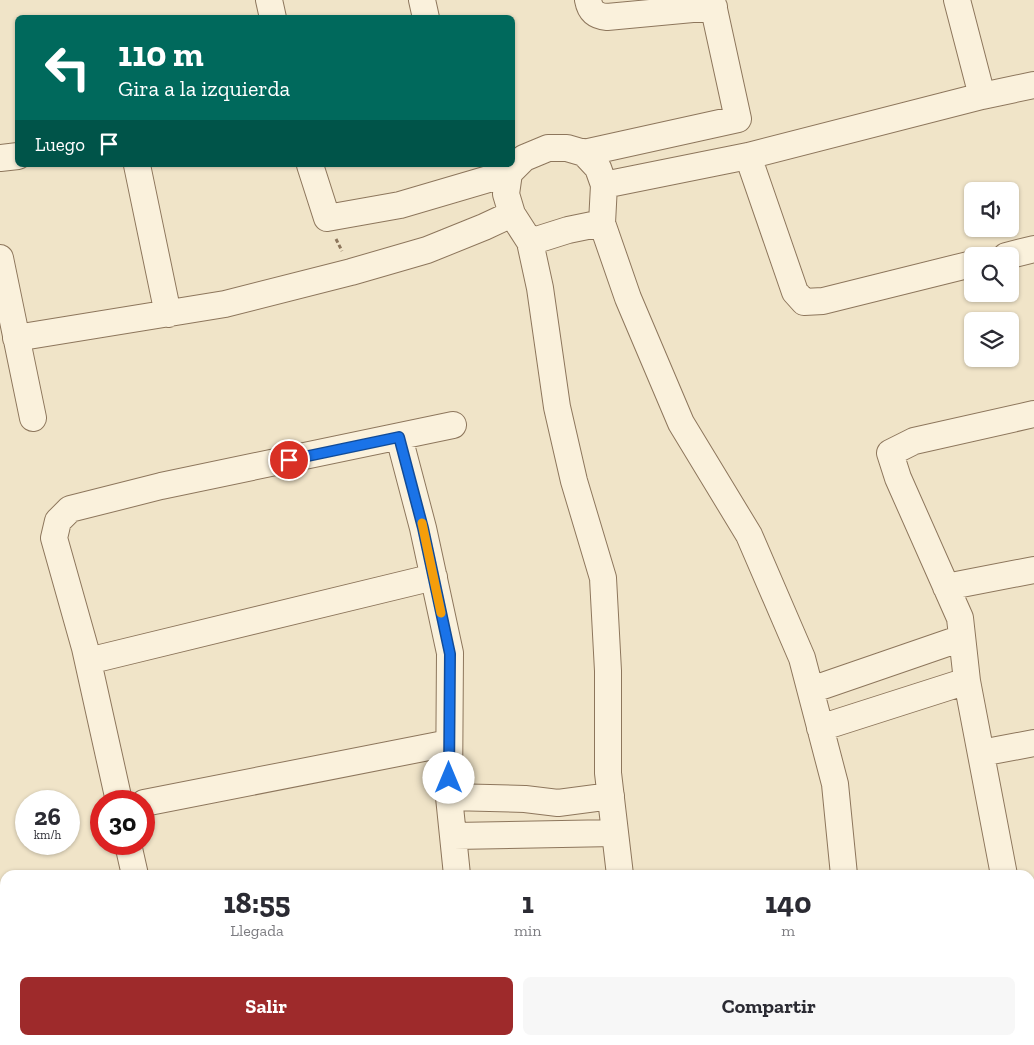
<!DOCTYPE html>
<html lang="es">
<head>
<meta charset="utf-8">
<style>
  body { margin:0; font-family:"Zilla Slab",serif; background:#f7f7f7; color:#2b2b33; height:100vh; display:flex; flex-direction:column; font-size:19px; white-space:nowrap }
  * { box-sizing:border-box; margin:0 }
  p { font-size:16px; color:#7c7c81 }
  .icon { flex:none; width:28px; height:28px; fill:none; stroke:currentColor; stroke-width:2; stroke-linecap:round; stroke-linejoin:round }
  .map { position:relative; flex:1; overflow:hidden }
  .details { position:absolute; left:0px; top:870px; width:1035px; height:175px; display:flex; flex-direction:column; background:#fff; border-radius:15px 15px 0 0; box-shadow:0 1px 4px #0004 }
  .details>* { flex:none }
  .guide { position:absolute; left:15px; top:15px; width:500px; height:152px; border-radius:8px; box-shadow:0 1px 4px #0004; background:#00695c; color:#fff; overflow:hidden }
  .tools { position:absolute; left:964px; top:182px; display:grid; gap:10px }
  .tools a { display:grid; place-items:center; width:55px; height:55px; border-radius:8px; background:#fff; box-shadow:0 1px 4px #0004; font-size:25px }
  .speed { position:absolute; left:15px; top:790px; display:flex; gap:10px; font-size:25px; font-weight:700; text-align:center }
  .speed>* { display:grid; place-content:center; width:65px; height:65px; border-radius:50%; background:#fff; box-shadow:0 1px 4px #0004; line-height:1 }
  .speed small { font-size:12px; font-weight:400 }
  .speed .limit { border:8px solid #d22; background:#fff; color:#111 }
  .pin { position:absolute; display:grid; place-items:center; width:42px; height:42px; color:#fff; margin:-21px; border:2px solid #fff; border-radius:50%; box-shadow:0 1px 5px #0007 }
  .me { position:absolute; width:55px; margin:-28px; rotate:0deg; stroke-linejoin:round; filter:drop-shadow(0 0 4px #0008) }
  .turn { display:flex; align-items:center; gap:18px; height:105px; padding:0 20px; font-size:22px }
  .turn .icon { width:65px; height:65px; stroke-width:2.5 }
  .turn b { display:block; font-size:35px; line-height:42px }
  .then { display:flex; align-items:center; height:48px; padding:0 20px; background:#0003; gap:10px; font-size:19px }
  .eta { display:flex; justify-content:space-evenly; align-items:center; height:85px; text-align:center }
  .eta b { font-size:30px; font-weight:700; line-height:35px }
  .cta { display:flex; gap:10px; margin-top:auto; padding:10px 20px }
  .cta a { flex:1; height:58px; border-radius:8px; background:#9e2a2b; color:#fff; font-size:20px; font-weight:700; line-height:58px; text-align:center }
  .cta a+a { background:#f7f7f7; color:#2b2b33 }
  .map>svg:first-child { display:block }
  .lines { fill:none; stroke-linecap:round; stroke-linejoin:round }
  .street-casing { stroke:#8d765c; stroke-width:28 }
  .path { stroke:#8d765c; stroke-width:3; stroke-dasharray:4 2.5; stroke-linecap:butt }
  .street { stroke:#faf1dc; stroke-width:26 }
  .route-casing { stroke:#114b97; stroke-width:12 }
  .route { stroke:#1a73e8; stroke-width:9 }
  .slow { stroke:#f59e0b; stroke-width:9 }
</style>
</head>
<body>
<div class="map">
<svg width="1034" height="1045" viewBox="0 0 1034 1045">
  <rect width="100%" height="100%" fill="#f0e4c8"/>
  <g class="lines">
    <defs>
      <path id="street" d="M269 0 273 18
        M422 0 426 18
        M588 0C590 11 595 16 607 17L714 7
        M957 0 982 96
        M584 153 738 119 712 0
        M748 156 795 292 804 302 823 301 972 264
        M0 158 18 156
        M137 165 168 314
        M310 165 327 218 400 205 509 173
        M604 185 748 156 982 96 1034 85
        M530 242 568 230 602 223
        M1006 256 1034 249
        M0 258 33 418
        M16 338 225 304 351 272 427 250 484 227 512 214
        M399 437 423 528 450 653 449 797 457 875
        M946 587 1034 570
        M88 661 434 577
        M811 690 962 638
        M820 728 967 681
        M981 753 1034 743
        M449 797 525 799 558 803 611 796
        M119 801 85 648 54 538 58 521 70 509 161 486 453 425
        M144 803 449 743
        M454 836 615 833
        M128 844 135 875
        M620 875 608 773V671L603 578 574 481 557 407 540 288 530 242 512 214 506 194 509 173 524 158 548 148H567L584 153 598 168 604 185 602 223 628 298 681 423 749 535 802 658 835 784 844 875
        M1004 875 967 681 960 618 898 478 890 453 914 441 1034 414
        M1030 903 1034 902
        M172 1040 173 1045
        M503 1040 504 1045
        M692 1040 695 1045
        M568 1045 581 1043
        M840 1045V1040"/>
    </defs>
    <use href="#street" class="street-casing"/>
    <path class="path" d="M336 239 342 251"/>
    <use href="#street" class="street"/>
  </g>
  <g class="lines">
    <defs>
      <path id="route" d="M289 460 399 437 423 528 450 654 449 778"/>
    </defs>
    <use href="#route" class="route-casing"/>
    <use href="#route" class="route"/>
    <path class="slow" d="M422 523 441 613"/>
  </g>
</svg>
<div class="tools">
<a><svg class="icon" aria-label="sound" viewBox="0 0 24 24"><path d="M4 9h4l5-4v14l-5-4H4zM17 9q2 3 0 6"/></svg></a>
<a><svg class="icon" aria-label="search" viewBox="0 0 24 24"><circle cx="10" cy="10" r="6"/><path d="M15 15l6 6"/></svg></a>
<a><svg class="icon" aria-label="layers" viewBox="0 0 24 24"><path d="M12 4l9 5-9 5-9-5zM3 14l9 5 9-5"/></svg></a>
</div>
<div class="speed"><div>26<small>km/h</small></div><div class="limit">30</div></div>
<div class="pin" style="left:289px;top:460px;background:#d93025"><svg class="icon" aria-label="arrive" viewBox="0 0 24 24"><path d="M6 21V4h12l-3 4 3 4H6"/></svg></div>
<svg class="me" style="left:449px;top:778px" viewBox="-20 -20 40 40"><circle r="19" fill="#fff"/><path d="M0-13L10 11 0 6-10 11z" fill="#1a73e8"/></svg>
<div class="guide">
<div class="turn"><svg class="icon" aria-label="left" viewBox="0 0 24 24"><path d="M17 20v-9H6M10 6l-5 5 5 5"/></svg><div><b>110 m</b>Gira a la izquierda</div></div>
<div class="then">Luego<svg class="icon" aria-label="arrive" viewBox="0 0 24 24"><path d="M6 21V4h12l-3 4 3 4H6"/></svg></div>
</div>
<section class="details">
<div class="eta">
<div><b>18:55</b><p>Llegada</p></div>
<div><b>1</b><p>min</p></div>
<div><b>140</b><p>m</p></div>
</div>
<div class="cta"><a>Salir</a><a>Compartir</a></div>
</section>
</div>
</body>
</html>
